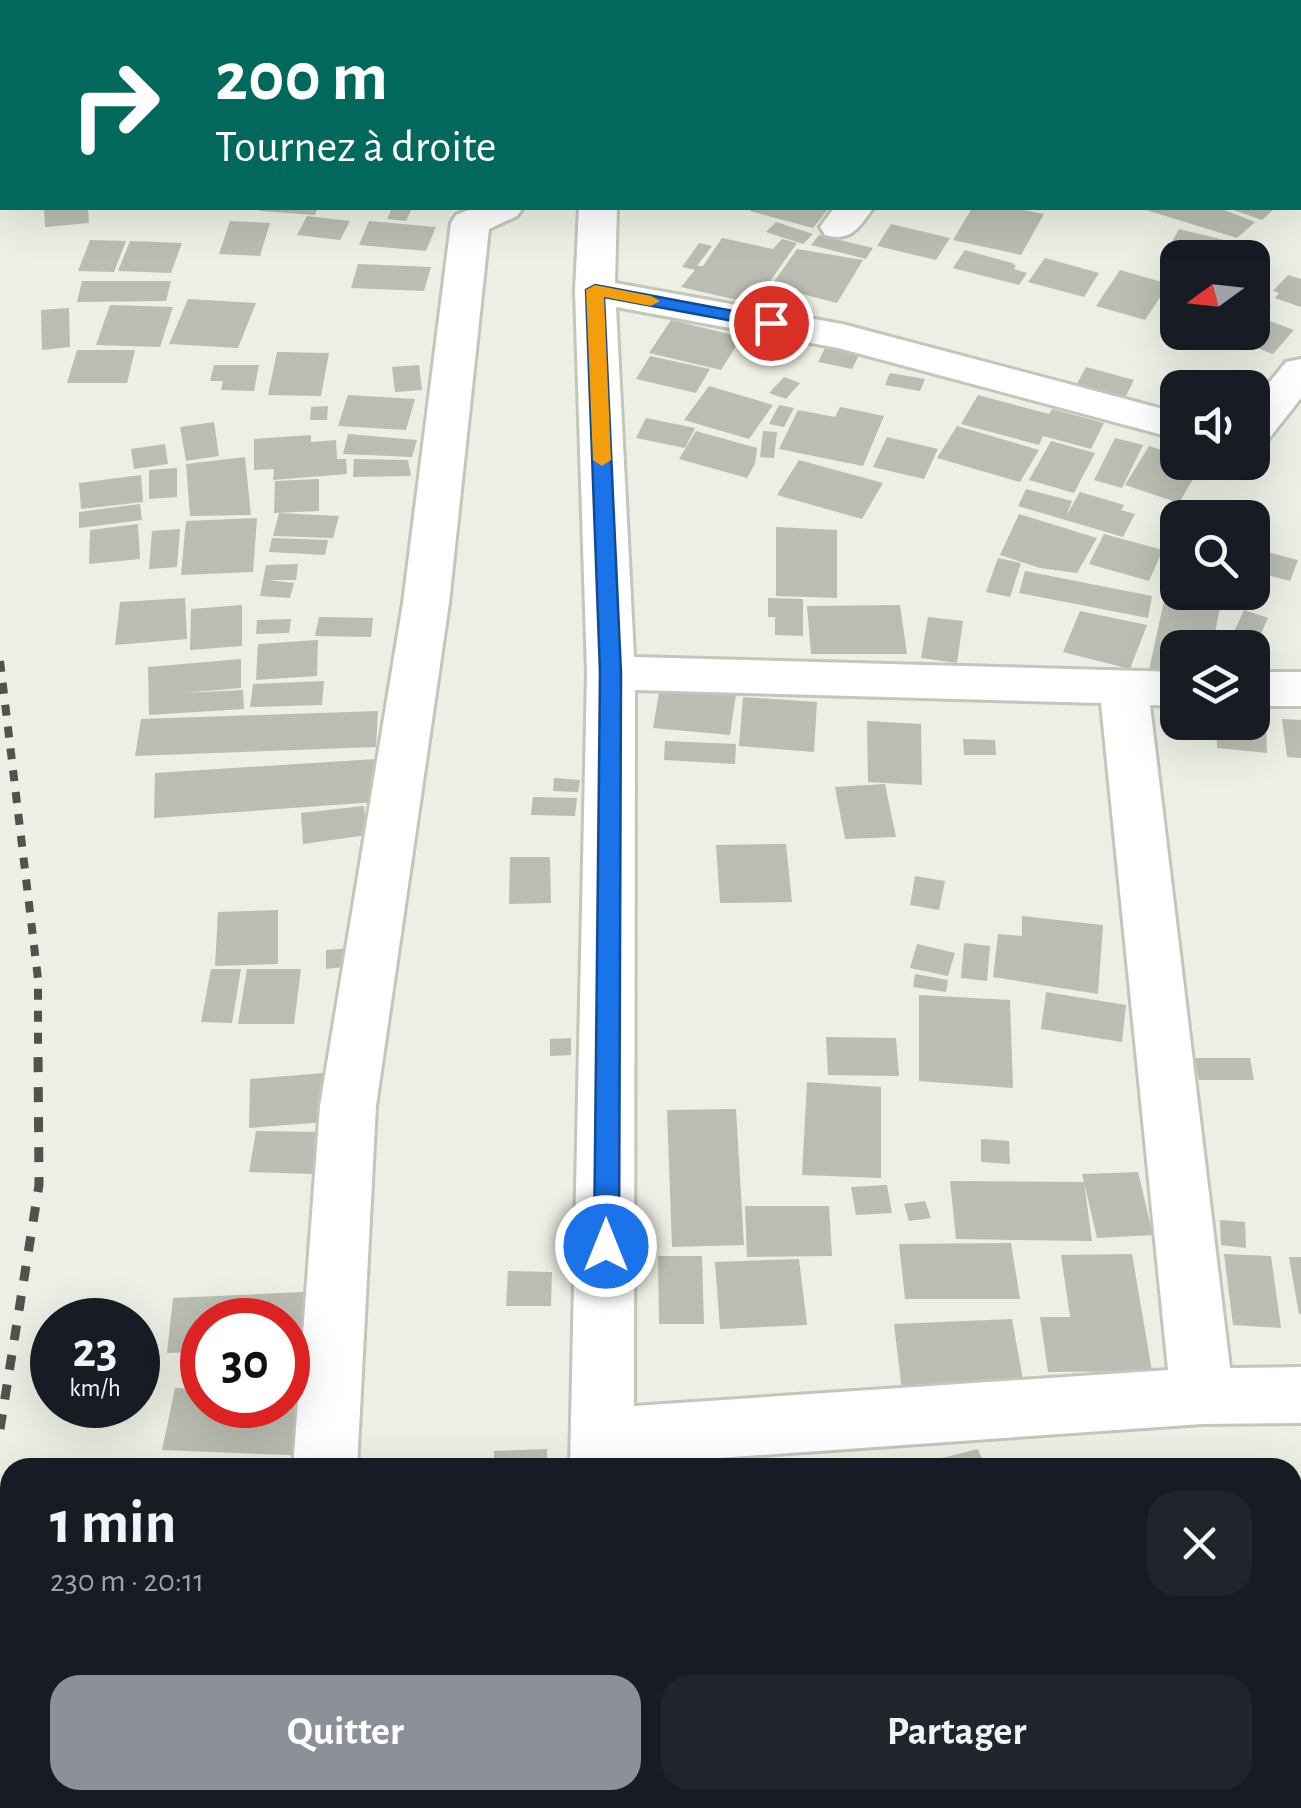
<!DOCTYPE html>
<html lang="fr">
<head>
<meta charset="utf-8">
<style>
  body { margin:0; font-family:"Alegreya Sans",sans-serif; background:#20242c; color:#f1f3f6; height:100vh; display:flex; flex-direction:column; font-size:38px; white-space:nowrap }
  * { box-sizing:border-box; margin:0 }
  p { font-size:32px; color:#9ea1a6 }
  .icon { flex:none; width:55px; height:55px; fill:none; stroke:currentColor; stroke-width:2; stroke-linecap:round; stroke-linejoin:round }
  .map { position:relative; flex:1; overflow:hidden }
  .side { position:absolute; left:0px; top:1458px; width:1302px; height:352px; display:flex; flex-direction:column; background:#171b24; border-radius:30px 30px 0 0; box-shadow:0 10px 40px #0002 }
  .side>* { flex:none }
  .banner { position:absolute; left:0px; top:0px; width:1302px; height:210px; box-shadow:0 10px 40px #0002; background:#00695c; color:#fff; overflow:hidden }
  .needle { width:65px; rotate:255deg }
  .controls { position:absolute; left:1160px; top:240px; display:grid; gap:20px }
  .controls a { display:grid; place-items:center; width:110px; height:110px; border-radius:20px; background:#171b24; box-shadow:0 10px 40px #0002; font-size:50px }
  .speed { position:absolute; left:30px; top:1298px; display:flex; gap:20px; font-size:50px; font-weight:700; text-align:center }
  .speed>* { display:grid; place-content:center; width:130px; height:130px; border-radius:50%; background:#171b24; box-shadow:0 10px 40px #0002; line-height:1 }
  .speed small { font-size:25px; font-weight:400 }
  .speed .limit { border:15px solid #d22; background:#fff; color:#111 }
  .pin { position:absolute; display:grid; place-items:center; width:85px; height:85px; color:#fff; margin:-42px; border:5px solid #fff; border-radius:50%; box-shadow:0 2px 10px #0007 }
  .me { position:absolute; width:110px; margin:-55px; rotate:0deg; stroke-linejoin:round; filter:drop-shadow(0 0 8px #0008) }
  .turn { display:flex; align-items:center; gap:35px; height:210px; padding:0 50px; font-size:45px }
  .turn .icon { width:130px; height:130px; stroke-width:2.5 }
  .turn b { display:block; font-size:70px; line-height:85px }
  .round { display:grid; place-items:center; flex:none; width:105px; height:105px; border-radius:30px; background:#20242c }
  .summary { display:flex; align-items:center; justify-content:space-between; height:170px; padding:0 50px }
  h1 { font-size:60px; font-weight:700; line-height:75px }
  .button { display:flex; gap:20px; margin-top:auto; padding:20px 50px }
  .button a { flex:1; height:115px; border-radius:30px; background:#8c9099; color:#fff; font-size:40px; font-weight:700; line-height:115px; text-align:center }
  .button a+a { background:#20242c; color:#f1f3f6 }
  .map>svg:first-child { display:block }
  .building { fill:#babdb1 }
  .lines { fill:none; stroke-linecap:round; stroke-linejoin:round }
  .minor-casing { stroke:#c3c6bb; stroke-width:6 }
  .minor { fill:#fff; fill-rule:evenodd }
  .rail-far2 { stroke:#51524c; stroke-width:5; stroke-dasharray:9 9; stroke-linecap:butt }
  .rail-far1 { stroke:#51524c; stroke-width:8; stroke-dasharray:11 11; stroke-linecap:butt }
  .rail { stroke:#51524c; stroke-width:9; stroke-dasharray:15 15; stroke-linecap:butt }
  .route { fill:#1a73e8; stroke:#114b97; stroke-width:2.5 }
  .slow { fill:#f59e0b }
</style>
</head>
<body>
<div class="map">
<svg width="1301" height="1808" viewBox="0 0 1301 1808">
  <rect width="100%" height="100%" fill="#ecefe3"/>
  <path class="building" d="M44 208H88L89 223 45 227Z
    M261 208H318L315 215 260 211Z
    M392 208H412L406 221 387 219Z
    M753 208H829L813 228 750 211Z
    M972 208H1013L1044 214 1021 255 953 240Z
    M1149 208H1219L1255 222 1237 238 1146 210Z
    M1228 208H1275L1262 220Z
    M307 216 350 221 340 240 297 235Z
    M230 221 270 223 260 256 219 254Z
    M369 221 436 227 426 251 359 245Z
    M776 222 813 234 803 244 766 232Z
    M891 224 950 238 936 260 877 246Z
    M1179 229 1224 240 1216 256 1170 245Z
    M819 235 873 248 866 259 811 245Z
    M722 238 773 249 782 239 797 243 754 304 681 287 695 270 682 267 699 243 712 246 697 266H703Z
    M90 240 126 241 114 272 78 271Z
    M130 241 182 243 171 273 118 271Z
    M797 249 863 260 837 303 771 286Z
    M965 250 1012 263 1016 266 1014 269 1027 273 1019 285 953 268Z
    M1045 258 1099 273 1084 297 1028 282Z
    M358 264 431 267 424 291 351 288Z
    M1120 270 1169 284 1145 320 1096 306Z
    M1288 275 1301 279V307L1275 298 1279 293 1273 291Z
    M82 281H171L166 301 77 302Z
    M1170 288 1178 289V319L1160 316Z
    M188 299 256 303 238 348 169 344Z
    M1252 301 1271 305 1259 333 1252 331Z
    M110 305 173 307 160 347 96 345Z
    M69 308 70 347 42 350 41 310Z
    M671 320 742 337 721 370 649 353Z
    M1270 321 1294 330 1273 354 1249 345Z
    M825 348 859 355 852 369 818 362Z
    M77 350H135L127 383H67Z
    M277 352 329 353 321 396 268 395Z
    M650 356 710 369 696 393 636 379Z
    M214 365H259L254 391 221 390 223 381H210Z
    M419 365 422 390 395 392 392 367Z
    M1086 367 1134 380 1123 402 1074 389Z
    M890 373 925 379 920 391 885 385Z
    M784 377 800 383 786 399 769 393Z
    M709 386 773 405 749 439 684 420Z
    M348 395 415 399 406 430 338 426Z
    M978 395 1049 414 1052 409 1104 423 1091 449 1043 436 1039 445 961 424Z
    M779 405 794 408 784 427 769 424Z
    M328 406 327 420H310L311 407Z
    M840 407 884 416 863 466 779 449 798 410 835 417Z
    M646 418 695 428 685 448 636 438Z
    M214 422 219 456 186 461 180 427Z
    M957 426 1039 450 1020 482 937 458Z
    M696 431 757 448 755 464 747 478 679 459Z
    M763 431 777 432 774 458 760 457Z
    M348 434 417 440 412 457 343 454Z
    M311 435V442L336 440 337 459H346L347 474 273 480 274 469 254 470V439Z
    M887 437 938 449 924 479 873 467Z
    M1115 438 1143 445 1122 488 1094 480Z
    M1051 441 1095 453 1074 493 1029 480Z
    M165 444 168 464 134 469 131 449Z
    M1149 446 1178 455V462H1203L1179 503 1125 485Z
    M245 457 251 515 190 516 186 464Z
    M354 459 408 460 411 476 353 477Z
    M799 460 883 483 862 519 777 495Z
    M177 468V497L149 499V470Z
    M141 475 143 502 81 509 79 483Z
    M319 479V511L274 513 275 481Z
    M1026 489 1072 501 1066 516 1080 492 1124 505 1121 510 1135 514 1123 537 1018 506Z
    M140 504 142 520 79 528V512Z
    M279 513 339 516 333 538 273 536Z
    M1019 514 1097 538 1077 573 1040 568 1000 555Z
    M257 518 253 572 181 575 186 521Z
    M138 524 140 559 89 564 90 530Z
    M776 527 837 530V598L776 596Z
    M180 529 177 567 149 569 152 531Z
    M1104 534 1163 550 1149 581 1089 564Z
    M272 538 328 540 325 555 269 552Z
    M1178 549V587L1162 583Z
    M1260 550 1298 560 1290 581 1252 571Z
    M998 558 1021 563 1010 597 986 592Z
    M298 564 296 580H268L294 583 290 598 260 596 266 565Z
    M1025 571 1152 596 1148 618 1019 593Z
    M1252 575 1263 578 1250 608 1199 594 1252 592Z
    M1165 596 1220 607 1212 648H1178V676L1149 670Z
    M185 598 187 639 115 645 120 602Z
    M768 598 803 599V636L775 635V617H768Z
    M242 605V646L190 650 191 609Z
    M900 605 907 654H811L807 606Z
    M1244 610 1268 618 1256 644 1232 636Z
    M1080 611 1147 625 1130 669 1063 652Z
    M319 617 373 618 371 637 315 636Z
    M928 617 963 621 957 663 921 658Z
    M291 619 289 633 256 634 257 620Z
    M318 640 317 676 256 680 258 644Z
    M241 659V688L182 693 243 690 244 709 149 715 148 667Z
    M324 681 322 705 250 707 253 684Z
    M660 687 736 694 730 735 653 728Z
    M743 697 817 702 814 752 739 746Z
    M378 711 376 747 135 756 141 719Z
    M1282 719 1301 720V758L1287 757Z
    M867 721 921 724 922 785 868 782Z
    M1216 722 1266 724 1267 753 1217 748Z
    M963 739 995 740 996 755H964Z
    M665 741 736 744 735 764 664 760Z
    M376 759V802L154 818 155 773Z
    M554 778 580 780 578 792 553 791Z
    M885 784 896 837 845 839 835 787Z
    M533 797 577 798 575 816 531 815Z
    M364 806 367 835 303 844 301 813Z
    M786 844 792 902 720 903 716 845Z
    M510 857H550L551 903 509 904Z
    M915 876 945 881 939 910 910 905Z
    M278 910V964L215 966 218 912Z
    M1022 916 1103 925 1098 994 993 977 998 934 1022 936Z
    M964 943 990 946 987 981 961 978Z
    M917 944 955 953 948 976 910 968Z
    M353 948V966L326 969V950Z
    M211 969H241L232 1023 201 1022Z
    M247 969H301L294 1024H238Z
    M915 974 948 980 946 992 913 987Z
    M1046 992 1126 1005 1122 1042 1041 1029Z
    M919 995 1010 1000 1013 1088 919 1081Z
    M826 1037 896 1038 899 1076 828 1075Z
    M571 1038V1055L550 1056V1039Z
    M1195 1058H1250L1254 1080H1199Z
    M324 1073 325 1122 249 1128 250 1079Z
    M807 1082 881 1087V1178L802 1175Z
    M736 1109 744 1245 672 1247 667 1110Z
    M256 1131 321 1132 314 1174 249 1172Z
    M981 1139 1009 1141 1010 1164 981 1162Z
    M1138 1172 1153 1235 1097 1238 1082 1174Z
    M950 1181 1084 1182 1092 1241 956 1239Z
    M887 1185 892 1213 856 1215 851 1187Z
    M925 1201 931 1218 909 1221 904 1204Z
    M745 1206H829L832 1256 747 1257Z
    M1220 1220 1245 1222 1246 1248 1221 1245Z
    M1011 1243 1020 1299H905L899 1244Z
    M1132 1254 1152 1371 1048 1372 1040 1317H1070L1061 1255Z
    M1224 1254 1271 1256 1281 1328 1233 1325Z
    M658 1256H702L704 1324H659Z
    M1289 1257H1301V1314H1299Z
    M799 1259 807 1325 720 1329 715 1262Z
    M508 1271 552 1272 551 1306H506Z
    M323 1291 320 1346 288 1348V1320H202V1352L167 1353 173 1298Z
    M1012 1319 1027 1402 904 1407 894 1324Z
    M175 1388 202 1389V1405H288V1393L323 1395 313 1456 162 1450Z
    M547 1449V1468H494V1451Z
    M978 1449 986 1468H923L922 1463Z
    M1161 1461 1163 1468H1096V1464Z
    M1292 1606 1301 1639V1691H1292Z
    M1301 1727V1808H1242L1239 1800H1292V1728Z
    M616 1800H679L680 1808H616Z
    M1091 1800H1205L1209 1808H1095Z"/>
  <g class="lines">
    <defs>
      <path id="minor" d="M258 0H292V2H258Z
        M589 0H623V2H589Z
        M473 208H523L517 216 489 229 449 603 376 1106 357 1468H293L320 1106 403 603 451 223 456 215Z
        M579 208H617L615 283 842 324 1178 413V439L838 348 616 307 634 657 1178 672V706L1150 705 1230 1368 1301 1367V1423L1202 1424 634 1464V1468H570L587 673 575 291ZM635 690 1101 703 1168 1370 634 1406Z
        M834 208H873C859 228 851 242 825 235L820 227Z
        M1301 359V398L1267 441 1252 445V404L1286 362Z
        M1252 672H1301V706H1252Z
        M260 1800H330L328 1808H256Z
        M533 1800H603V1808H531Z"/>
    </defs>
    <use href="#minor" class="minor-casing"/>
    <use href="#minor" class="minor"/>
    <path class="rail-far2" d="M0 38 2 32"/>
    <path class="rail-far1" d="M0 661 38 979V1053"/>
    <path class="rail" d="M0 1429 39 1185 38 1051"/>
  </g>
  <path class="route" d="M595 285 771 318 780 323 771 328 604 297 621 673 619 1246 616 1254 606 1257 597 1254 594 1246 600 673 586 290Z"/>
  <path class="slow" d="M595 285 651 296 660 301 651 306 604 297 611 460 602 466 593 460 586 290Z"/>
</svg>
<div class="controls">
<a><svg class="needle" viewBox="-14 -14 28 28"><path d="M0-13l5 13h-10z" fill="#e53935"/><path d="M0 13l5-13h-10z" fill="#9ea1a6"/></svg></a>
<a><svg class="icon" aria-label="sound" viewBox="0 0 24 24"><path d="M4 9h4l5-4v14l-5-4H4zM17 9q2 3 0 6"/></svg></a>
<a><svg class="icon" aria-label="search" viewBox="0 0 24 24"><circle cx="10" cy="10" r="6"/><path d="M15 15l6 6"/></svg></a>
<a><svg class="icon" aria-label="layers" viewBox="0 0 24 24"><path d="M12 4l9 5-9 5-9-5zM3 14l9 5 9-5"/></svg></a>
</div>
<div class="speed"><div>23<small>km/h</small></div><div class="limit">30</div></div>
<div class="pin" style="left:771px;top:323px;background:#d93025"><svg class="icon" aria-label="arrive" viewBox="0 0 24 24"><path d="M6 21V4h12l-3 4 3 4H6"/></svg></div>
<svg class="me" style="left:606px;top:1246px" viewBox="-20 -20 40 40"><circle r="17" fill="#1a73e8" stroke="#fff" stroke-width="3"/><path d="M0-11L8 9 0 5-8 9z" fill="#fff"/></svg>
<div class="banner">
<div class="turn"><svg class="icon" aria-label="right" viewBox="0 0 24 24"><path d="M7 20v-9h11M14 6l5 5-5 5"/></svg><div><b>200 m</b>Tournez à droite</div></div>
</div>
<section class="side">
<div class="summary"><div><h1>1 min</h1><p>230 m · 20:11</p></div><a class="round"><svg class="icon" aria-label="close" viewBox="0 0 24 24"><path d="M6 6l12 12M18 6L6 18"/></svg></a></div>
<div class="button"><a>Quitter</a><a>Partager</a></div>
</section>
</div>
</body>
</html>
